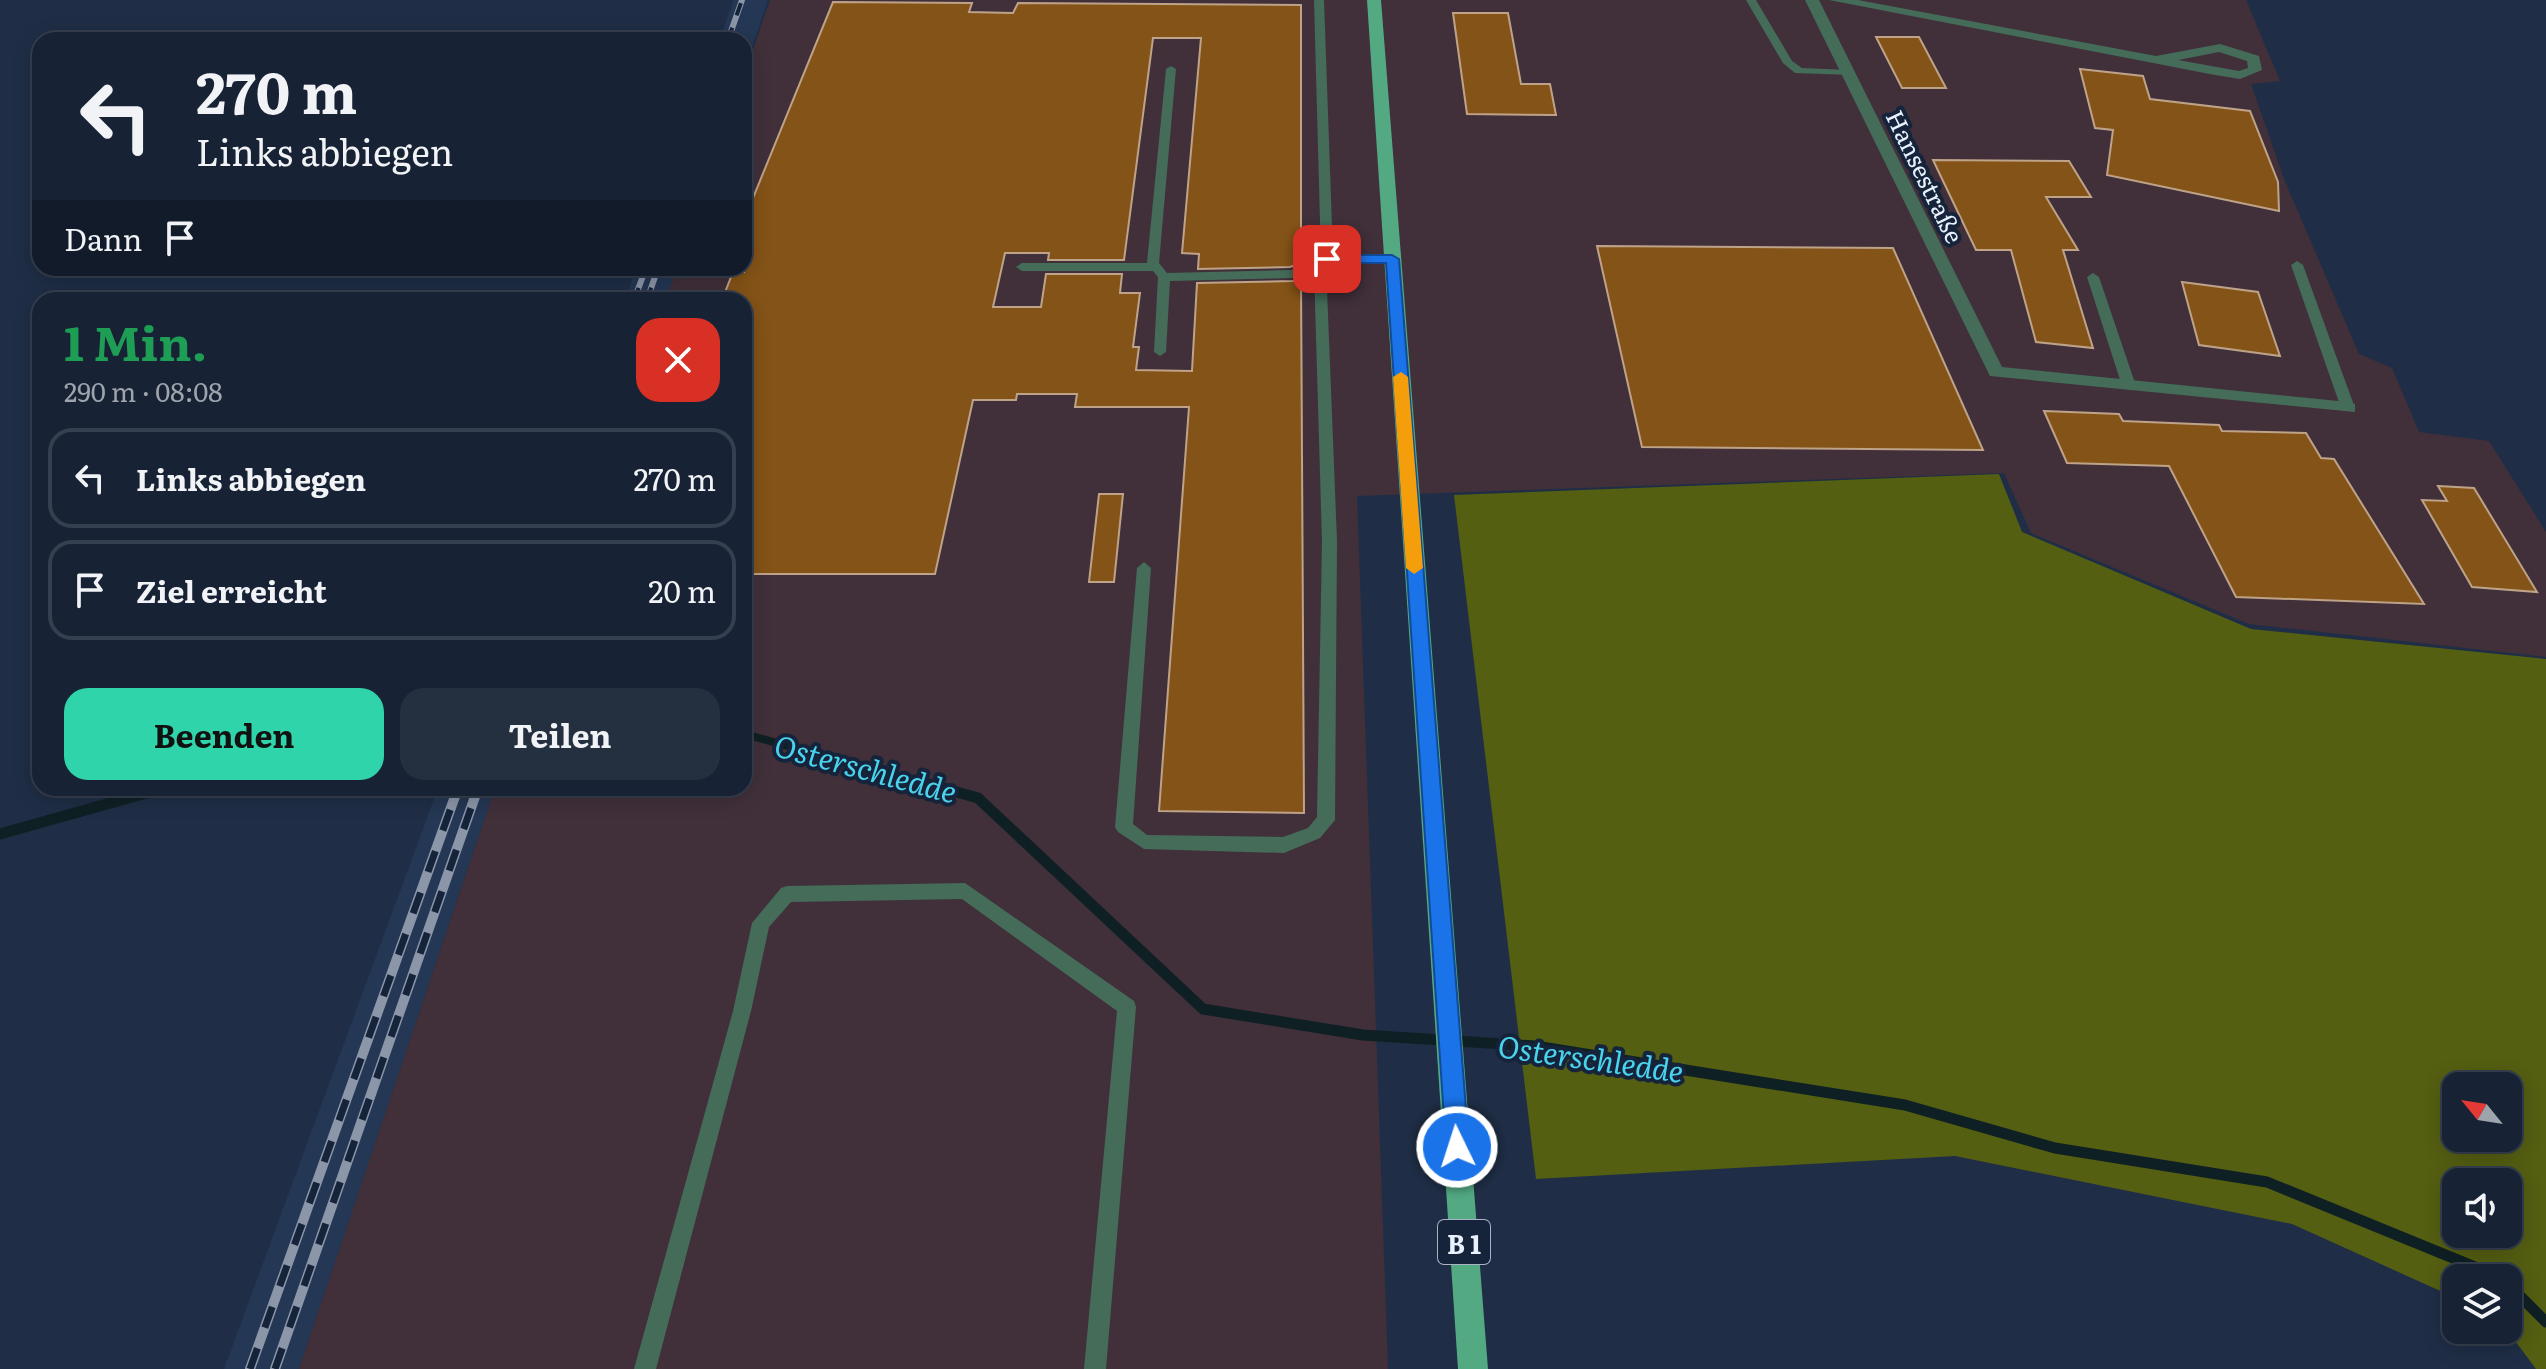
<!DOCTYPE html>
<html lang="de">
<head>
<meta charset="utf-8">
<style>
  body { margin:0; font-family:Literata,serif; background:#242f40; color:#f1f3f6; height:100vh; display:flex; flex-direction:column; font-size:30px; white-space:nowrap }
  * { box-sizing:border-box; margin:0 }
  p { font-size:26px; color:#9ea4ac }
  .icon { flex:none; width:44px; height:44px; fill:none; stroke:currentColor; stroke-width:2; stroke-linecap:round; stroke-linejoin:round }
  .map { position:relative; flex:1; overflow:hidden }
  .side { position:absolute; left:32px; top:292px; width:720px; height:504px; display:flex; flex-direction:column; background:#172234; border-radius:24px; box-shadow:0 4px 20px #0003,0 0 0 2px #363f4f }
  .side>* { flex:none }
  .hud { position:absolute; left:32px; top:32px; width:720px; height:244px; border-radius:24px; box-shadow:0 4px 20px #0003,0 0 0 2px #363f4f; background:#172234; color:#f1f3f6; overflow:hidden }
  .needle { width:52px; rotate:300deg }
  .tools { position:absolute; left:2442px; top:1072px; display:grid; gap:16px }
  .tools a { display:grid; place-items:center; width:80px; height:80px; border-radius:16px; background:#172234; box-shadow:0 4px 20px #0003,0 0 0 2px #363f4f; font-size:40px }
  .pin { position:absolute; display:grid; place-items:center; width:68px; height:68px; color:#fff; margin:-34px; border-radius:16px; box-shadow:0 4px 12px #0006 }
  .me { position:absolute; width:88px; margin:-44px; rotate:356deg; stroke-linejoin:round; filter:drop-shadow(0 0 6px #0008) }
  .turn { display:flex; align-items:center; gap:28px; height:168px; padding:0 32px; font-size:36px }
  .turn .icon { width:104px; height:104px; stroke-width:2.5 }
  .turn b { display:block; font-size:56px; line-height:68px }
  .then { display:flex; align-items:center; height:76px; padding:0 32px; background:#0003; gap:16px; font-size:30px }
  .round { display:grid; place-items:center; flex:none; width:84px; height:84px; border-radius:24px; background:#242f40 }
  .overview { display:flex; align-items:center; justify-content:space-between; height:136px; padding:0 32px }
  h1 { font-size:48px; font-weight:700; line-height:60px; color:#1e9e55 }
  .action { display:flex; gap:16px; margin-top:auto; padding:16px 32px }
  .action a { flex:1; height:92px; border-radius:24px; background:#30d4aa; color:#111; font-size:32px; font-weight:700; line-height:92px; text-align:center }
  .action a+a { background:#242f40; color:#f1f3f6 }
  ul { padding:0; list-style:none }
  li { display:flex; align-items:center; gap:24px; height:100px; margin:0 16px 12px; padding:0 16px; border:4px solid #363f4f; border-radius:24px }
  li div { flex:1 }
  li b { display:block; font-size:30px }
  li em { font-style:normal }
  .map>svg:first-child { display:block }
  .built { fill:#243754 }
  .industrial { fill:#41303a }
  .green { fill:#545f12; fill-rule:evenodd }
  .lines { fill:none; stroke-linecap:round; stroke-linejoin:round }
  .stream-far1 { stroke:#0f2024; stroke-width:8 }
  .stream { stroke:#0f2024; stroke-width:11 }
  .building { fill:#845317; stroke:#bea389; stroke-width:2 }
  .service { fill:#446c59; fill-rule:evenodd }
  .minor { fill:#446c59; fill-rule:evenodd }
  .primary { fill:#52a982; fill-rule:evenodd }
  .rail-far1-casing { stroke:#8b96a8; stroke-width:6 }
  .rail-casing { stroke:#8b96a8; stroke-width:10 }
  .rail-far1 { stroke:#16243b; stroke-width:4; stroke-dasharray:13; stroke-linecap:butt }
  .rail { stroke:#16243b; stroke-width:7; stroke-dasharray:22; stroke-linecap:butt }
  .route { fill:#1a73e8; stroke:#114b97; stroke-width:2 }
  .slow { fill:#f59e0b }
  .labels { text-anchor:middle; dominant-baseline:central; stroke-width:8; stroke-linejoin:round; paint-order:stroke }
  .far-street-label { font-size:24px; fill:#e9f1fe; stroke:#16243b }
  .shield { fill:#16243b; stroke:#aab4c4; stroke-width:2 }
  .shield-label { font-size:26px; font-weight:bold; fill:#e9f1fe }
  .water-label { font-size:30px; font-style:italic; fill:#4ad3ed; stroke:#16243b }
</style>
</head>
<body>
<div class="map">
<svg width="2546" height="1369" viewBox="0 0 2546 1369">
  <rect width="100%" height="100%" fill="#1f2e46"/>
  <path class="built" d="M734 0H768L744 71V40H719Z
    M636 268H677L666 300H625Z
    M438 788H495L299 1369H224Z"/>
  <path class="industrial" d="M770 0H2246L2280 81 2251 84 2284 179 2359 354 2392 368 2419 432 2489 441 2546 532V657L2249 624 2031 533 2004 473 1357 496 1388 1369H299L495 788H744V300H666L677 268H744V76Z"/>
  <path class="green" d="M1999 474 2022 532 2251 629 2546 659V1369H2536L2507 1330 2508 1278H2456V1298L2292 1224 1955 1156 1536 1179 1454 495ZM2456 1086H2508V1138H2456ZM2456 1182H2508V1234H2456Z"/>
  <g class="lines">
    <path class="stream-far1" d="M744 734 932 785"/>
    <path class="stream" d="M925 783 978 798 1203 1009 1363 1035 1535 1046 1905 1105 2055 1148 2267 1182 2502 1278
      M0 834 164 788
      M2508 1284 2546 1322"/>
  </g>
  <path class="building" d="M833 2 972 3 969 12 1013 13 1018 3 1301 5V263L1290 267 1198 269 1199 254 1182 253 1201 38H1153L1124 260H1048L1049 253H1005L993 307H1041L1046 274H1122L1120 293H1140L1133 347H1139L1136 370 1192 371 1197 283 1293 281 1301 278 1304 813 1159 811 1189 407H1075L1077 394H1017L1016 400H973L935 574H744V300H722L733 272H744V220Z
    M1453 13H1508L1521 84H1550L1556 115 1467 114Z
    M1876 37H1919L1946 88H1902Z
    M2080 69 2143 76 2150 99 2250 111 2278 182 2279 211 2107 175 2113 130 2095 128Z
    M1933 160 2069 161 2091 197H2046L2078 250H2063L2093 348 2036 342 2011 250H1976Z
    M1597 246 1893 248 1983 450 1642 447Z
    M2182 282 2258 292 2280 356 2199 345Z
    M2044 411 2119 414 2123 421 2219 425 2222 431 2306 433 2321 458 2334 459 2424 604 2236 597 2169 466 2067 463Z
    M2438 486 2474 488 2537 592 2472 587 2422 500 2447 501Z
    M1099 494H1123L1114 582H1089Z"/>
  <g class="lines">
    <path class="service" d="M1314 0H1324L1333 255H1392L1398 259 1392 263 1326 264 1337 541 1335 820 1320 838 1284 853 1144 849 1118 832 1115 827 1137 568 1144 562 1151 568 1133 824 1147 835 1283 837 1308 828 1317 817 1322 541 1314 269 1293 278 1170 281 1166 352 1160 356 1154 352 1158 277 1153 271H1022L1016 267 1022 263H1147L1166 69 1171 66 1176 69 1159 263 1167 273 1291 270 1321 258Z
      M1746 0H1756L1792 61 1802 68 1848 70 1853 73 1852 75 1795 73 1783 63Z
      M2297 261 2303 265 2355 408 2353 411H2343L2341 408 2291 265Z
      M2093 273 2099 277 2136 386 2134 389 2129 390 2122 386 2087 277Z
      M965 883 1134 1001 1136 1007 1106 1369H1084L1117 1011 962 899 791 902 769 927 751 1011 656 1369H634L733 1011 752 923 781 888 787 886Z"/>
    <path class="minor" d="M1805 0H1819L2002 367 2348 402 2355 404V412L1990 376Z
      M1829 0H1858L2156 56 2220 44 2259 56 2262 70 2240 79 2215 75ZM2219 52 2247 61 2248 68 2239 71 2178 60Z"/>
    <path class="primary" d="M1367 0H1381L1488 1369H1458Z"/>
    <defs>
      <path id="rail-far1" d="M728 40 742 0
        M634 300 646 268
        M647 300 658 268"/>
      <path id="rail" d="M250 1369 458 788
        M275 1369 478 788"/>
    </defs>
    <use href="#rail-far1" class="rail-far1-casing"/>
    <use href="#rail" class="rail-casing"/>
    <use href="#rail-far1" class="rail-far1"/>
    <use href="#rail" class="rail"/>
  </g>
  <path class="route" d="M1392 255 1399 259 1469 1147 1466 1155 1457 1158 1449 1155 1446 1147 1386 263H1327L1320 259 1327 255Z"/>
  <path class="slow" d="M1401 372 1408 377 1423 568 1414 574 1406 568 1393 377Z"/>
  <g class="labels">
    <g class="far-street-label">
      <text transform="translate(1926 176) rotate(64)">Hansestraße</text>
    </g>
    <rect class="shield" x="1438" y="1220" width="52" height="44" rx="6"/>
    <g class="shield-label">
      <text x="1464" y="1242">B 1</text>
    </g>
    <g class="water-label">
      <text transform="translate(866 767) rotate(15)">Osterschledde</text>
      <text transform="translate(1591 1057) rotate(8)">Osterschledde</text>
    </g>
  </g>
</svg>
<div class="tools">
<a><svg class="needle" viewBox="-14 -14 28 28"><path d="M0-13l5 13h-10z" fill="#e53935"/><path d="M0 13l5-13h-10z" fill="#9ea4ac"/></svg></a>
<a><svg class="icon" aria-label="sound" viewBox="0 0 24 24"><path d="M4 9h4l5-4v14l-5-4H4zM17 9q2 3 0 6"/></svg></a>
<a><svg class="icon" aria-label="layers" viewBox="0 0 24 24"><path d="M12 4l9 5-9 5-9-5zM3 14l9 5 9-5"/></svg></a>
</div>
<div class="pin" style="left:1327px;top:259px;background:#d93025"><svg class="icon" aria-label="arrive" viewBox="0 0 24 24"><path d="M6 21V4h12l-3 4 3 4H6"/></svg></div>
<svg class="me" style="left:1457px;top:1147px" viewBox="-20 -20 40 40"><circle r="17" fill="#1a73e8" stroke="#fff" stroke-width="3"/><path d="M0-11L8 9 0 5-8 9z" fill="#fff"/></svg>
<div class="hud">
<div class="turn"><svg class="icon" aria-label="left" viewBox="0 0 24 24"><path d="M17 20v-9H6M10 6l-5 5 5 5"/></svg><div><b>270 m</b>Links abbiegen</div></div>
<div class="then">Dann<svg class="icon" aria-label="arrive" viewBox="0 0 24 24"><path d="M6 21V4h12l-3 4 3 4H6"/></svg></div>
</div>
<section class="side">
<div class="overview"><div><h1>1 Min.</h1><p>290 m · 08:08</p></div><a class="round" style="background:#d93025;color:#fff"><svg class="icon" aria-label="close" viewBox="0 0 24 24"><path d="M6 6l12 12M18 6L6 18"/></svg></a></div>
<ul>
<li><svg class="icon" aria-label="left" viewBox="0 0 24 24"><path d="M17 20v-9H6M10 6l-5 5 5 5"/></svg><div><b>Links abbiegen</b></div><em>270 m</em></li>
<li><svg class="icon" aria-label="arrive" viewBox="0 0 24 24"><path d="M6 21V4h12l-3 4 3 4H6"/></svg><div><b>Ziel erreicht</b></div><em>20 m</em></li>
</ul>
<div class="action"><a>Beenden</a><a>Teilen</a></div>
</section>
</div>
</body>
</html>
